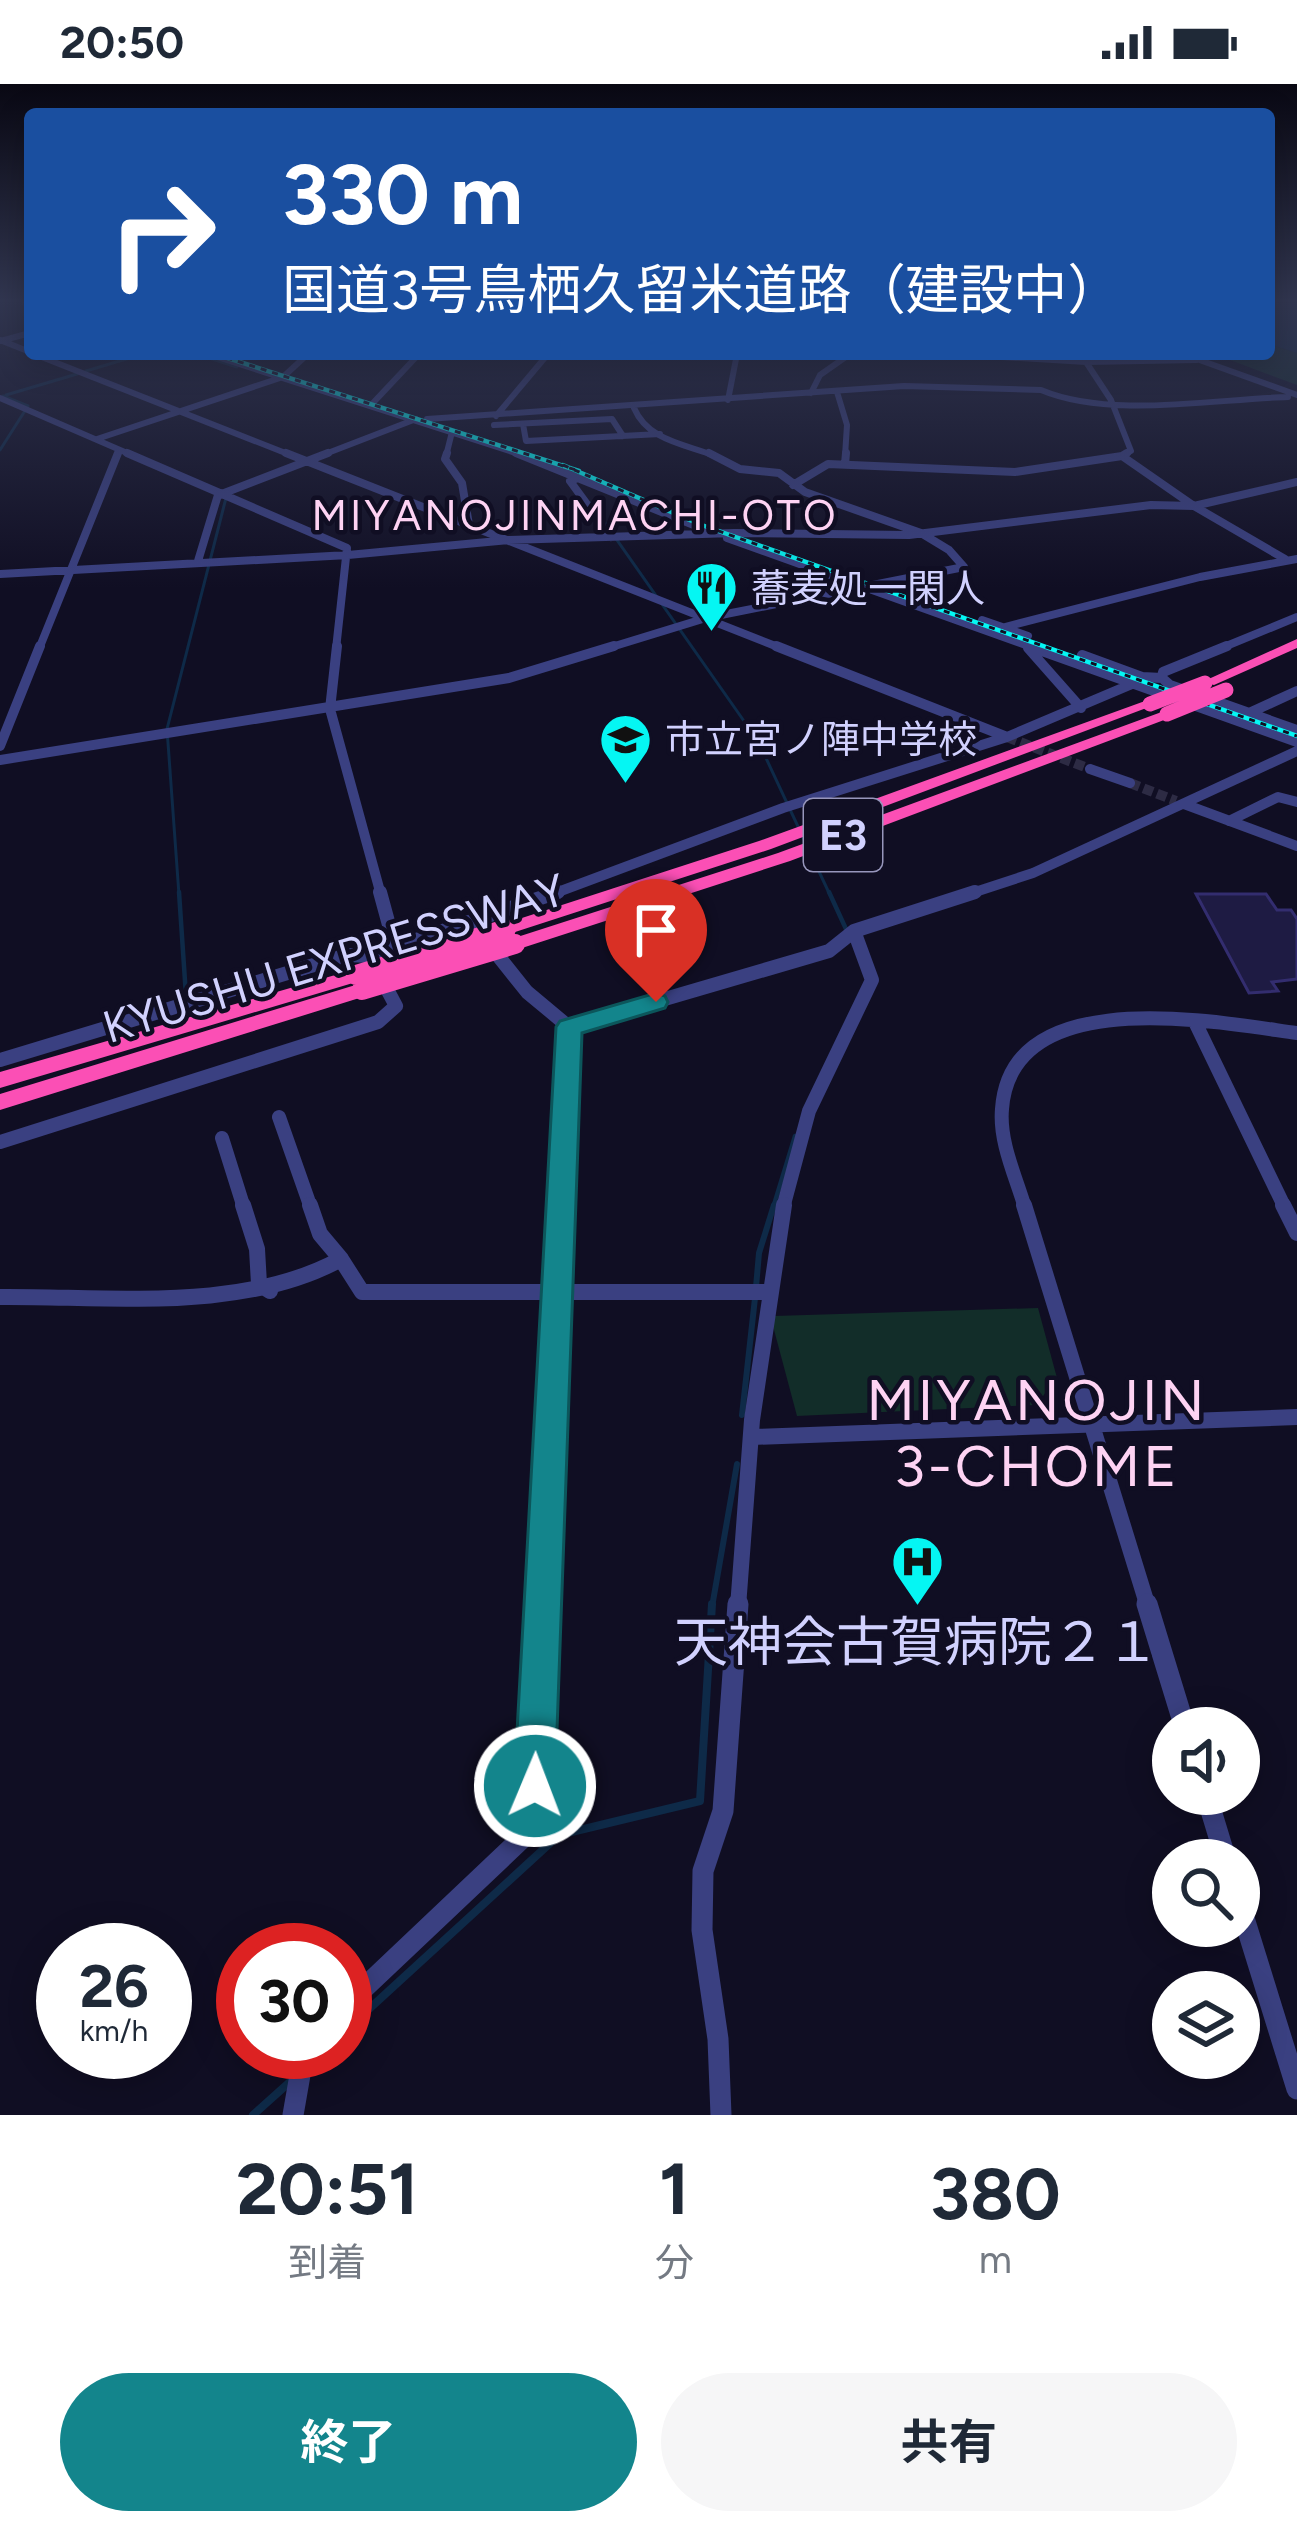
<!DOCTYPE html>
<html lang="ja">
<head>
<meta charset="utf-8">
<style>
  body { margin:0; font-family:Figtree,"Noto Sans JP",sans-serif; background:#f6f6f7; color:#1f2937; height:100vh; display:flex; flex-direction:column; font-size:45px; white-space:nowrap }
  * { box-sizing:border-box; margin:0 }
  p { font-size:39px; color:#747a83 }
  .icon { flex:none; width:66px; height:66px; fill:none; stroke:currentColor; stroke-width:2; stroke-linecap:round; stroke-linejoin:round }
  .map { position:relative; height:2031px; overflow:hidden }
  .panel { display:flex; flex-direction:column; background:#fff; flex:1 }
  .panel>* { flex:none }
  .banner { position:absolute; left:24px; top:24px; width:1251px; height:252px; border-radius:12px; box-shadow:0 6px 30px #0003; background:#1a4fa0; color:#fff; overflow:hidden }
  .controls { position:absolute; left:1152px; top:1623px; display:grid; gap:24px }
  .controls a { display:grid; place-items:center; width:108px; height:108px; border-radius:50%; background:#fff; box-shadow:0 6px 30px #0003; font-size:60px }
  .speed { position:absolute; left:36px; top:1839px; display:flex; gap:24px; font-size:60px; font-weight:700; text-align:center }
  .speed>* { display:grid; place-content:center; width:156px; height:156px; border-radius:50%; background:#fff; box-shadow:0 6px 30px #0003; line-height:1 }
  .speed small { font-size:30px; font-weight:400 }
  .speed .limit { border:18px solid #d22; background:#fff; color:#111 }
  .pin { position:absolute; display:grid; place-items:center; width:102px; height:102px; color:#fff; margin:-123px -51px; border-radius:50% 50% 50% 0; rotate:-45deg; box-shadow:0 0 12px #0007 }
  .pin .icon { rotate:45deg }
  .me { position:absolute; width:132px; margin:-66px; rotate:1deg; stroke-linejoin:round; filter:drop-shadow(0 0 9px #0008) }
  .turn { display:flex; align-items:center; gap:42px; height:252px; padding:0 60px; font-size:54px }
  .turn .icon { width:156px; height:156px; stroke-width:2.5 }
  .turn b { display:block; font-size:84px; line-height:102px }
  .eta { display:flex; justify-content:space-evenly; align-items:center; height:204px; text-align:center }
  .eta b { font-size:72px; font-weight:700; line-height:84px }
  .button { display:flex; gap:24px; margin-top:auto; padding:24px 60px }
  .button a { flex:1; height:138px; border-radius:72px; background:#13858c; color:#fff; font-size:48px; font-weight:700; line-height:138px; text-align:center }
  .button a+a { background:#f6f6f7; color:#1f2937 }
  .status { display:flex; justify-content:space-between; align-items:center; height:84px; padding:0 60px; background:#fff; direction:ltr }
  .status svg { height:33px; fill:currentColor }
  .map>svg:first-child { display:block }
  .green { fill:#122d29 }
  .water { fill:#0e2a48 }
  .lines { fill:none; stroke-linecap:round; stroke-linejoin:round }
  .stream-far3 { stroke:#0e2a48; stroke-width:3 }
  .stream-far2 { stroke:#0e2a48; stroke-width:4.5 }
  .stream-far1 { stroke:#0e2a48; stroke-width:6 }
  .stream { stroke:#0e2a48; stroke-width:8 }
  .building { fill:#1e1b43; stroke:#332d6f; stroke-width:3 }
  .minor-tunnel { stroke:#2d2b44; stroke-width:10; stroke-dasharray:10 4.5; stroke-linecap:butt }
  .minor-far5 { stroke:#3a4081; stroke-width:6 }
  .minor-far4 { stroke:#3a4081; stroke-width:8 }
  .minor-far3 { stroke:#3a4081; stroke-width:10 }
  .minor-far2 { stroke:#3a4081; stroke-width:14 }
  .minor-far1 { stroke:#3a4081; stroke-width:16 }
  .minor { stroke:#3a4081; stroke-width:21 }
  .highway { fill:#fb4fb5; fill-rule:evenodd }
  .rail-casing { stroke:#05f6f3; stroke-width:4.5 }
  .rail { stroke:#100e23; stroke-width:3; stroke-dasharray:6; stroke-linecap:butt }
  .highway-bridge-far1 { stroke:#fb4fb5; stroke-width:15 }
  .highway-bridge { stroke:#fb4fb5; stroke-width:20 }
  .route { fill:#13858c; stroke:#0c565b; stroke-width:3 }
  .labels { text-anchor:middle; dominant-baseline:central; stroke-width:9; stroke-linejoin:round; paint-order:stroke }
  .far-poi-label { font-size:39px; fill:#d1d1fe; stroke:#100e23; text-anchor:start }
  .far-quarter-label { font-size:42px; letter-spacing:3px; fill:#fed3f3; stroke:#100e23 }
  .shield { fill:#100e23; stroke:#9796bc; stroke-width:3 }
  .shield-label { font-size:42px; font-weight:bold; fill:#d1d1fe }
  .street-label { font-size:45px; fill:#d1d1fe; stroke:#100e23 }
  .near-poi-label { font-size:54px; fill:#d1d1fe; stroke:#100e23 }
  .near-neighbourhood-label { font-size:57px; letter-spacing:3px; fill:#fed3f3; stroke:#100e23 }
</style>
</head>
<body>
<div class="status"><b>20:50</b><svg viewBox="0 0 49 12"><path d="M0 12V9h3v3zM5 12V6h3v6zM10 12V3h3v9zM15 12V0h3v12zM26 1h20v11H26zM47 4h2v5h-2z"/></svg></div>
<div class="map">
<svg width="1297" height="2031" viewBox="0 0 1297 2031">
  <rect width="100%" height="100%" fill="#100e23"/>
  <path class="green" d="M1269 260 1297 269V301L1214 270H1269Z
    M1038 1224 1057 1294 1036 1321 797 1332 773 1242 774 1232Z"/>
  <path class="water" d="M1269 219H1297V269L1269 260Z"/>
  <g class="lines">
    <path class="stream-far3" d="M197 270 237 283
      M86 287 143 270
      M6 311 77 290
      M0 366 28 322 3 312
      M591 419 758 657 830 811
      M179 811 167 645 227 410"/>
    <path class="stream-far2" d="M179 808 186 912
      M829 808 846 845
      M773 1124 795 1052"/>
    <path class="stream-far1" d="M756 1203 759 1169 774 1121
      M742 1331 755 1214
      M712 1523 737 1380"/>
    <path class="stream" d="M345 1947 559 1751 700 1717 712 1520
      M309 1980 322 1968
      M253 2031 292 1996"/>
  </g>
  <path class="building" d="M1196 810H1266L1277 826H1291L1297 835V895L1272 898 1278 907 1249 909Z"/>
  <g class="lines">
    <path class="minor-tunnel" d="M1007 653 1090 685
      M1130 699 1176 717"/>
    <path class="minor-far5" d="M25 219 30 221
      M0 256 30 268
      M0 257 30 249
      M34 270 293 372
      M208 270 525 372
      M954 270 1086 278 1197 276
      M1194 274 1297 311
      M1086 278 1111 316 1131 367 1122 372
      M837 308 847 341 845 372
      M811 309 820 291 850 270
      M0 314 134 372
      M728 316 737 270
      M372 320 419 270
      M634 324C648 357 685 360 715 372
      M496 332 548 270
      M427 335 904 302 1041 306C1110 335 1214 315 1288 313
      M523 340 526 357 660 350
      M494 341 612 335 623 352
      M97 355 283 293 308 270
      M117 372 119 366
      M320 372 416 335
      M446 372 452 348"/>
    <path class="minor-far4" d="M127 369 347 464 336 565
      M286 369 783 565
      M447 369 445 375 462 399 469 441
      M516 369 706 446
      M1122 372 1127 369
      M845 380 846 369
      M578 394 570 397 611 453
      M793 401 828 380 1015 388 1122 372 1194 422 1297 398
      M219 411 328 369
      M727 454 1037 565
      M198 477 218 411
      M0 490 348 471 509 456 734 449 909 451 1151 421 1194 422 1285 475
      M982 536 1028 552
      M1005 543 1200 493 1297 475
      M39 565 118 369
      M605 565 706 534 964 483 949 466 921 449 805 408 779 389 740 385 709 369
      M1219 565 1297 533"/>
    <path class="minor-far3" d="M337 562 330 625 381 811
      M776 562 1007 653
      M1028 562 1297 658
      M1227 562 1163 588 1162 594 1170 601 1297 646
      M1028 564 1081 624
      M1082 571 1142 593 1162 594
      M1249 629 1297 607
      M0 662 40 562
      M0 676 509 594 614 562
      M1090 685 1130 699
      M1184 720 1297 762
      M1229 737 1278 713 1297 718
      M550 811 783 724 1007 653 1132 600
      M966 811 1033 789 1297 667"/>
    <path class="minor-far2" d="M380 808 395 863
      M472 839 527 908 569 943 560 1124
      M1195 938 1285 1124
      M569 943 829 867 854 847 975 808
      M0 976 347 871 369 872 558 808
      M279 1033 311 1124
      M222 1054 244 1124
      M0 1058 378 938 396 922 380 892
      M783 1124 809 1027 872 896 854 847
      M1025 1124C1016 1093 999 1058 1002 1025 1011 898 1215 938 1297 949"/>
    <path class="minor-far1" d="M243 1121 257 1165 259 1200 270 1207
      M1024 1121 1148 1523
      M1283 1121 1297 1149
      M341 1175 362 1208H768
      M0 1213C110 1212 243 1229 341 1175L320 1150 310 1121
      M752 1353 1297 1333
      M541 1523 560 1121
      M738 1523 752 1336 784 1121"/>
    <path class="minor" d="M1147 1520 1185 1644
      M1206 1710 1226 1776
      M1239 1818 1297 2005
      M345 1922 534 1743 541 1520
      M293 2031 304 1968
      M721 2031 718 1955 702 1846 703 1787 723 1727 738 1520"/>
    <path class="highway" d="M1297 555V564L1214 601 1202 598Z
      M1145 617 1157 620 771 765 512 849H500L497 845 500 841 759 757Z
      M1167 626 1174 630 1172 633 790 777 522 864 515 866 506 860 508 856 778 769Z
      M356 885 363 886 366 891 363 896 0 1004V988Z
      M362 899 369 901 372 906 369 911 0 1026V1010Z"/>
    <defs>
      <path id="rail" d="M215 270 579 387
        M563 381 699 440 1297 652"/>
    </defs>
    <use href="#rail" class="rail-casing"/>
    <use href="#rail" class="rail"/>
    <path class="highway-bridge-far1" d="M1150 620 1205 599
      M1167 630 1226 606"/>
    <path class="highway-bridge" d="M356 891 506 845
      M362 906 515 860"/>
  </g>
  <linearGradient id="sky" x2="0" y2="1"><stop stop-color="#090813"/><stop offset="0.43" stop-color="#313650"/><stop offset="1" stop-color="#313650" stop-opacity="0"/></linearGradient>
  <rect width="1297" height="504" fill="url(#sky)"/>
  <path class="route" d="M656 909 665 912 668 918 665 924 582 949 555 1702 549 1716 535 1723 520 1716 514 1702 556 943 560 937Z"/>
  <defs>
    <symbol id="restaurant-pin" viewBox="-11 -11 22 30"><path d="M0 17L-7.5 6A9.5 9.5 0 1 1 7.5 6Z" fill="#05f6f3" stroke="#100e23"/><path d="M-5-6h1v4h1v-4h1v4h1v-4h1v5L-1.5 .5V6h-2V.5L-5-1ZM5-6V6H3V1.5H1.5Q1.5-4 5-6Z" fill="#111"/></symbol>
    <symbol id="school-pin" viewBox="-11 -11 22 30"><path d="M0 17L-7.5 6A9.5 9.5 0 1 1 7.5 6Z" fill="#05f6f3" stroke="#100e23"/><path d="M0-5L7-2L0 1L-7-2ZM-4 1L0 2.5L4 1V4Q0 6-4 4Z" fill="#111"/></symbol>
    <symbol id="hospital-pin" viewBox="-11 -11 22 30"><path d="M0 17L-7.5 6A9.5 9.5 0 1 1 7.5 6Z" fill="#05f6f3" stroke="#100e23"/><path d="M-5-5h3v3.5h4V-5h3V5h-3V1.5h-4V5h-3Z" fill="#111"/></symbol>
  </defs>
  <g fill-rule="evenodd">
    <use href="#restaurant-pin" x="682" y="474" width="59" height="81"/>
    <use href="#school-pin" x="596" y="626" width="59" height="81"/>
    <use href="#hospital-pin" x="888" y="1448" width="59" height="81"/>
  </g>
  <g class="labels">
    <g class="far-poi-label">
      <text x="751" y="504">蕎麦処一閑人</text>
      <text x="665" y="655">市立宮ノ陣中学校</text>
    </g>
    <g class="far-quarter-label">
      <text x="575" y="431">MIYANOJINMACHI-OTO</text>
    </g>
    <rect class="shield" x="804" y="715" width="78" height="72" rx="9"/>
    <g class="shield-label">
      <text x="843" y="751">E3</text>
    </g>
    <g class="street-label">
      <text transform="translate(334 874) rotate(-17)">KYUSHU EXPRESSWAY</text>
    </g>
    <g class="near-poi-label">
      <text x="917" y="1558">天神会古賀病院２１</text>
    </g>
    <g class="near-neighbourhood-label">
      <text x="1037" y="1316">MIYANOJIN<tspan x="1037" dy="66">3-CHOME</tspan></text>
    </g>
  </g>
</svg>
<div class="controls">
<a><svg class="icon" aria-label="sound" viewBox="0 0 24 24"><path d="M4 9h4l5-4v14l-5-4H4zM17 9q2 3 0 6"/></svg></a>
<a><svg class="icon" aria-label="search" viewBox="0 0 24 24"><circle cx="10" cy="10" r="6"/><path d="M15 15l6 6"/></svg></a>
<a><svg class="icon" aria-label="layers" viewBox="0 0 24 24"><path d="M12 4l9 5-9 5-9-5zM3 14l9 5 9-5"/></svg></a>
</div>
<div class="speed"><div>26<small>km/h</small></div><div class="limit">30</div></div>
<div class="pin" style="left:656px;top:918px;background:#d93025"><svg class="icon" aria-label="arrive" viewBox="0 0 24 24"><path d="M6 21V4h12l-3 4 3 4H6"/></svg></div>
<svg class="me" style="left:535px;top:1702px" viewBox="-20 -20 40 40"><circle r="17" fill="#13858c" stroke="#fff" stroke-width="3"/><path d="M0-11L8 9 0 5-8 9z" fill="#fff"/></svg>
<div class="banner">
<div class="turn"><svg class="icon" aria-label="right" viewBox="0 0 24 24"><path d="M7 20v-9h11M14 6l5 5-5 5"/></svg><div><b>330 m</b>国道3号鳥栖久留米道路（建設中）</div></div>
</div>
</div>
<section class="panel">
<div class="eta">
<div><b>20:51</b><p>到着</p></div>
<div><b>1</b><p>分</p></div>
<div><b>380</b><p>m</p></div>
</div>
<div class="button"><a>終了</a><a>共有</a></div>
</section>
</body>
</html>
